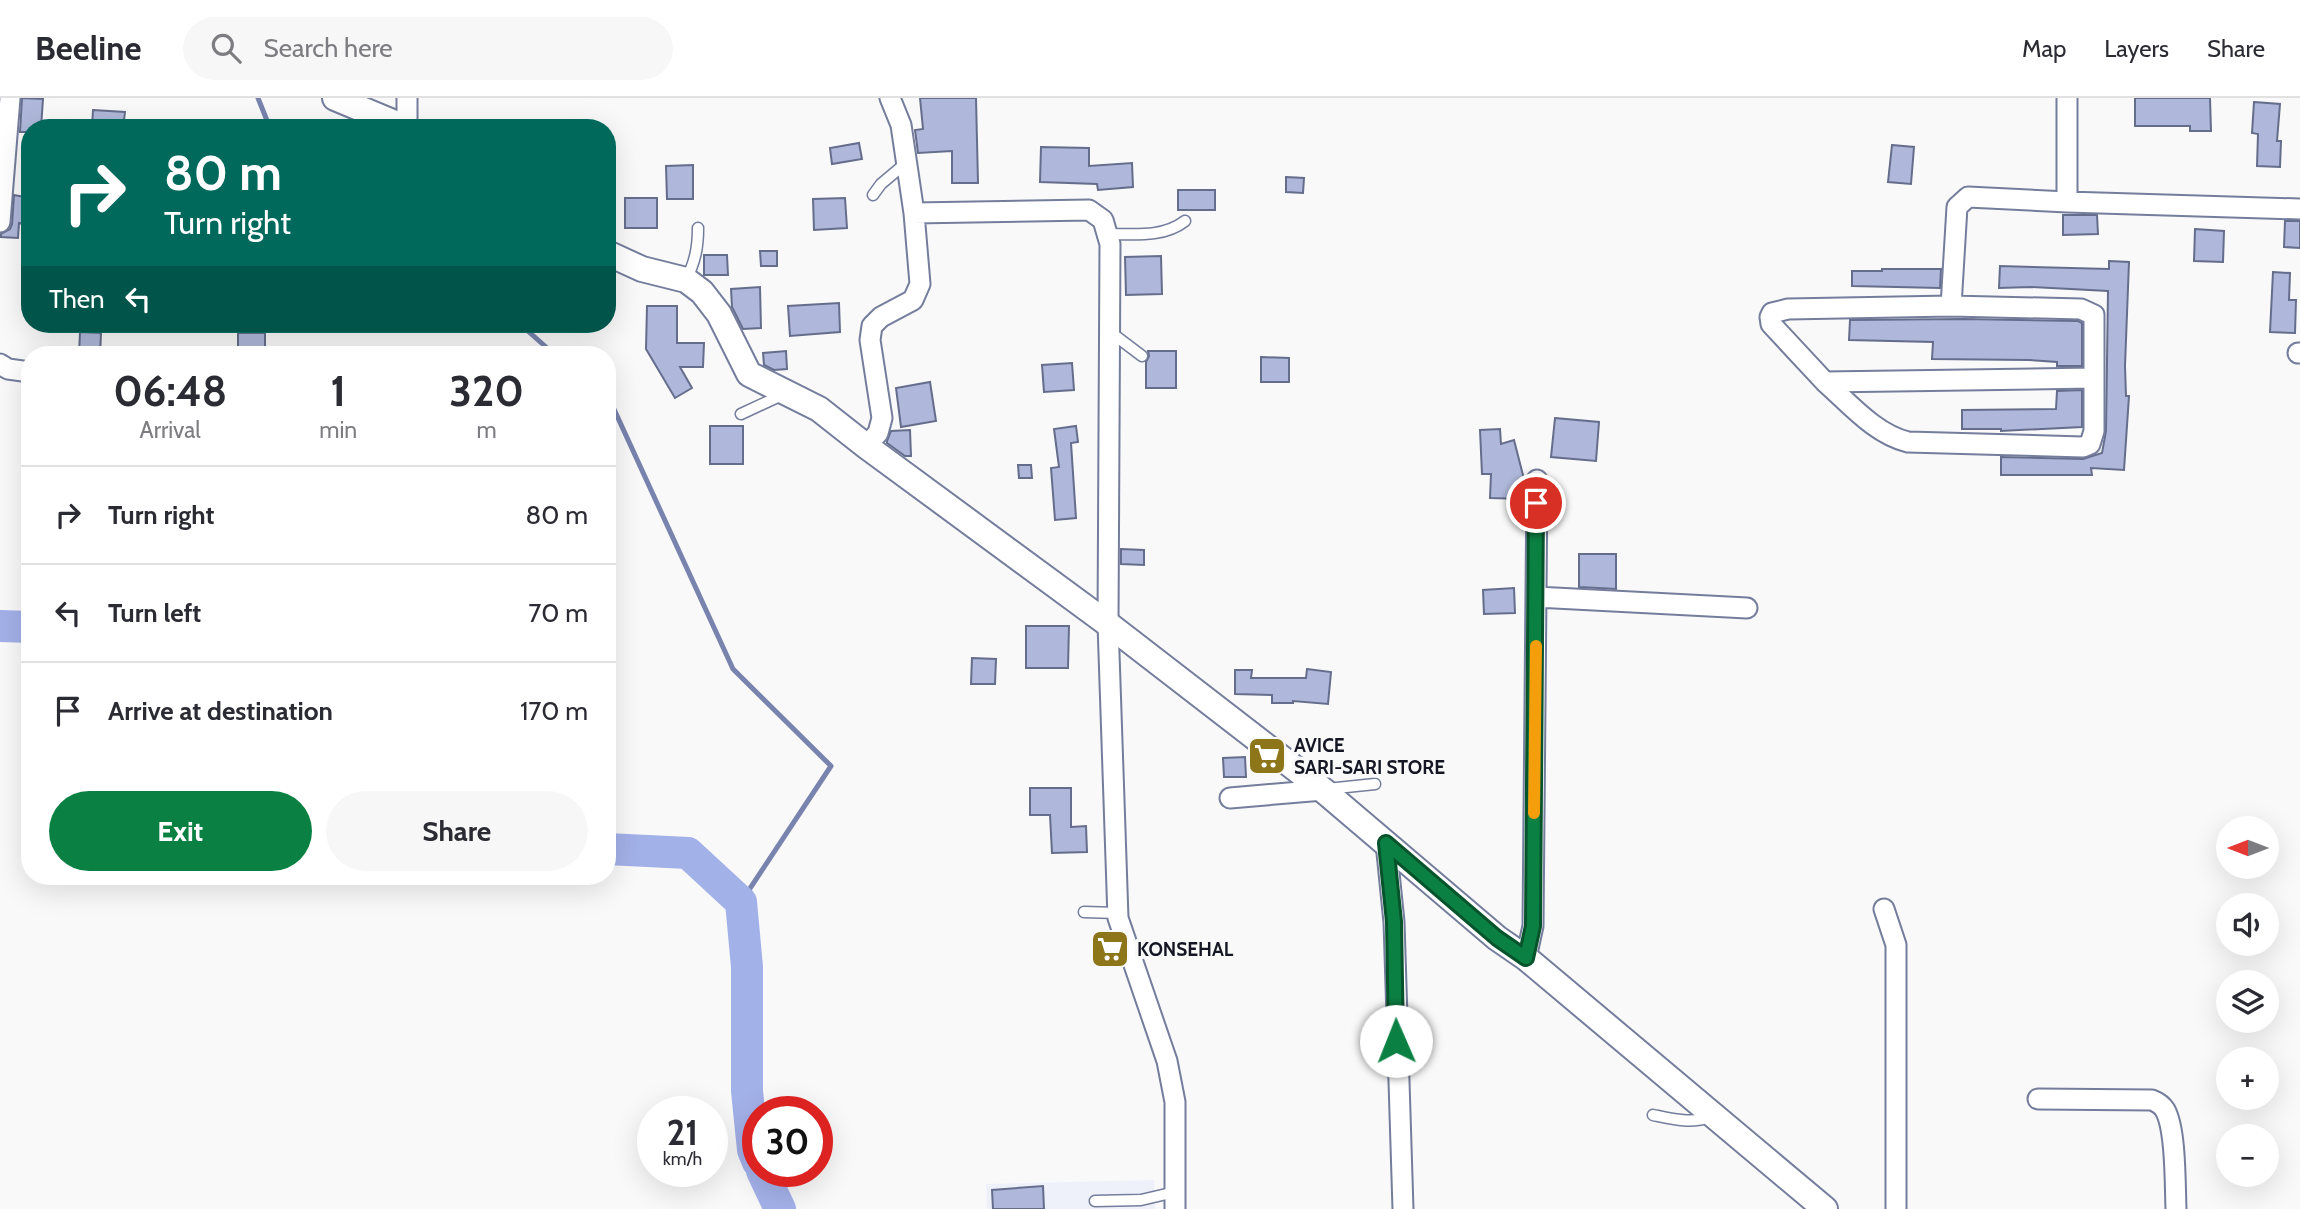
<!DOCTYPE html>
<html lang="en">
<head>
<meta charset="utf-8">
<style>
  body { margin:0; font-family:Cabin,sans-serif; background:#f7f7f7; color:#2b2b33; height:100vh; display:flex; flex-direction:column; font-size:26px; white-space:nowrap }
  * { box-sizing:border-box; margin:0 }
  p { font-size:23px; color:#7c7c81 }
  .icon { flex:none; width:38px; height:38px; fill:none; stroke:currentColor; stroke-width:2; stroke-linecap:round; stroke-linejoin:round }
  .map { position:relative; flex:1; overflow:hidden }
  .drawer { position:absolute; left:21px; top:248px; width:595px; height:539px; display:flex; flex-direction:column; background:#fff; border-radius:28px; box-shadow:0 7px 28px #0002 }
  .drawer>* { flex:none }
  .hud { position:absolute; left:21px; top:21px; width:595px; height:214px; border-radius:28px; box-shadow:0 7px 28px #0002; background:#00695c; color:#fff; overflow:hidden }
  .needle { width:46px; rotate:270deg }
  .buttons { position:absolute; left:2216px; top:718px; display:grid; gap:14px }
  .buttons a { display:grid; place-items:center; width:63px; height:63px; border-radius:50%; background:#fff; box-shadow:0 7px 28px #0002; font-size:35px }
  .speed { position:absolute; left:637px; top:998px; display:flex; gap:14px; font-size:35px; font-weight:700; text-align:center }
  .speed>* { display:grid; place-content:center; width:91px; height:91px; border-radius:50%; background:#fff; box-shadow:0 7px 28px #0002; line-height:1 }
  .speed small { font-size:18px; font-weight:400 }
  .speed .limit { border:10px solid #d22; background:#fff; color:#111 }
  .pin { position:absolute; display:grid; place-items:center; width:60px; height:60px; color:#fff; margin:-30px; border:4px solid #fff; border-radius:50%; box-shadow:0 2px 7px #0007 }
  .me { position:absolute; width:77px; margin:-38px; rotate:359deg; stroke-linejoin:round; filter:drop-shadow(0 0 5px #0008) }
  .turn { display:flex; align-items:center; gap:24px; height:147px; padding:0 28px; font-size:32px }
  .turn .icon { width:91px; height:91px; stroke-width:2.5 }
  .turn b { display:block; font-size:49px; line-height:60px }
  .then { display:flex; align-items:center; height:66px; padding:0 28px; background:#0003; gap:14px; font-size:26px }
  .eta { display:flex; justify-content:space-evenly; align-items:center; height:119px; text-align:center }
  .eta b { font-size:42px; font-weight:800; line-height:49px }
  .action { display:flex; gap:14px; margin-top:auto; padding:14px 28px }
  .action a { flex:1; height:80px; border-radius:42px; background:#0b8043; color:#fff; font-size:28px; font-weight:800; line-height:80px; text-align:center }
  .action a+a { background:#f7f7f7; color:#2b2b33 }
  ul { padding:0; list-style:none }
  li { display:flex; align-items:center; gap:21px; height:98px; padding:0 28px; border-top:2px solid #e1e1e2 }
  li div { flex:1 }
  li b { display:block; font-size:26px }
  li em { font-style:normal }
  header { display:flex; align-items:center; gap:42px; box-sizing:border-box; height:98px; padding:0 35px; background:#fff; border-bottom:2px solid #e1e1e2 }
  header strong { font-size:33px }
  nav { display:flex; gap:38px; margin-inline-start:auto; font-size:24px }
  .search { width:490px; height:63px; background:#f7f7f7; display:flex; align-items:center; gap:18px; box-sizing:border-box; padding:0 24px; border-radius:38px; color:#7c7c81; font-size:26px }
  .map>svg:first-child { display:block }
  .built { fill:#eff1fa }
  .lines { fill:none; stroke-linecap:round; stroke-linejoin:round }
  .stream { stroke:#7883ae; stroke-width:5 }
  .river { stroke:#a3b1e9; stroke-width:32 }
  .building { fill:#afb8da; stroke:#656d8c; stroke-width:2 }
  .service-casing { stroke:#747d9c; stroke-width:13 }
  .minor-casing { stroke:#747d9c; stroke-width:23 }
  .tertiary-casing { stroke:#747d9c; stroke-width:28 }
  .service { stroke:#fff; stroke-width:10 }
  .minor { stroke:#fff; stroke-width:19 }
  .tertiary { stroke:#fff; stroke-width:24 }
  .route-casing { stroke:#07532c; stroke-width:18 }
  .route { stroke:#0b8043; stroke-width:12 }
  .slow { stroke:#f59e0b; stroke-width:12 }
  .labels { text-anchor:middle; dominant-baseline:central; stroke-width:7; stroke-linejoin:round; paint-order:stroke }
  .poi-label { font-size:19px; font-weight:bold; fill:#141723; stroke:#f9f9f9; text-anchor:start }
</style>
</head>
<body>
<header>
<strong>Beeline</strong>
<div class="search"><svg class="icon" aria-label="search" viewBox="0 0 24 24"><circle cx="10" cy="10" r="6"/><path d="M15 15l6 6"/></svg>Search here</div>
<nav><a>Map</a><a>Layers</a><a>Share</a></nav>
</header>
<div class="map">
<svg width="2300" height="1111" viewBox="0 0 2300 1111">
  <rect width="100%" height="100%" fill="#f9f9f9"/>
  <path class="built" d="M1154 1082 1155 1111H987L986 1086Z"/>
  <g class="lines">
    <path class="stream" d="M258 0 270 30
      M520 226 555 257
      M607 304 613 309 733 571 831 668 741 804"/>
    <path class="river" d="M0 528 30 529
      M607 751 688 755 741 804 747 869V993L753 1052 758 1064
      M762 1073 780 1111"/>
  </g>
  <path class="building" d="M22 0 43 1 41 30H30V34H20Z
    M920 0H976L978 85H952V53L918 55 915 32 923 31Z
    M2135 0H2210L2211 33H2190V28H2135Z
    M2254 4 2280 6 2277 43H2281L2280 69 2257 68 2258 36 2252 35Z
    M93 12 125 14 123 30H92Z
    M859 45 862 61 832 66 830 50Z
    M1892 47 1914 49 1911 86 1888 84Z
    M1041 49 1089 50V68L1132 65 1133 89 1098 92 1097 86 1040 84Z
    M693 67V101H667L666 68Z
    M1286 79 1304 80 1303 95 1286 94Z
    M1178 92H1215V112H1178Z
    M14 97 30 100 27 127 19 125 18 140 1 139V136L10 131 12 126Z
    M625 100H657V130H625Z
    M845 100 847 130 814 132 813 101Z
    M2063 117H2097L2098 136 2063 137Z
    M2285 123H2300V150L2284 149Z
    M2195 131 2224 133 2223 164 2194 163Z
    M760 153H777V168H761Z
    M704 157H727L728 177H704Z
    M1161 158 1162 196 1126 197 1125 159Z
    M2109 163 2129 164 2125 268 2126 298H2129L2124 372 2091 370 2092 377H2001V359L2083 361 2102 355 2106 333 2108 193 2031 189 1999 190 2000 168 2109 171Z
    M1882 171H1941L1940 190 1852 188V173H1882Z
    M2273 174 2290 175 2289 202H2296L2295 235 2270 234Z
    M760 189 761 230 743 231 732 209 731 191Z
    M839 205 840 234 790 238 788 208Z
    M647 208H677V245H704L703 269H680L692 290 675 300 646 251Z
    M1964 221 2078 223 2082 225V268H2057V264L2029 262 1932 261 1933 244 1849 242 1850 222Z
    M80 234 101 235 100 257H79Z
    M238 235H265V257H238Z
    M786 253 787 271 774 272 764 267 763 255Z
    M1148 253H1176V290H1146V264L1149 258Z
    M1261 259 1289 260V284H1261Z
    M1072 265 1074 292 1044 294 1042 267Z
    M930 284 936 323 901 329 896 290Z
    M2082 292V329L2001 333V331H1962V312L2056 311 2057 293Z
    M1555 320 1599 324 1596 363 1551 359Z
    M710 328H743V366H710Z
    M1076 328 1078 344 1071 345 1076 420 1055 422 1051 370 1059 369 1054 331Z
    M1500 331 1501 346 1514 342 1525 385 1524 401 1490 400 1491 376H1482L1480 332Z
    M910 332 911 358H905L887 345V343L891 333Z
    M1018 367H1031L1032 380H1019Z
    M1121 451 1144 452V467L1121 466Z
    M1579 456H1616V491L1579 489Z
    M1514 490 1515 515 1484 516 1483 492Z
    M1026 528H1069L1068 570H1026Z
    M972 560 996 561 995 586H971Z
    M1307 571 1331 574 1328 606 1293 603V605H1272V597L1235 596V572H1252L1251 580H1306Z
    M1245 659 1246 679H1224L1223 660Z
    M1030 690H1071V729L1086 728 1087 754 1052 755 1050 717H1030Z
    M1043 1088 1044 1111H993L992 1092Z"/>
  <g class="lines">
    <defs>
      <path id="service" d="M873 97 881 86 906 65
        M1107 136C1134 136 1163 140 1185 123
        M686 182C695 164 698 150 698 130
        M1109 233 1142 258
        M741 316 782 297
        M1327 691 1375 686
        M1084 814 1117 815
        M1653 1017C1672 1021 1691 1026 1710 1019
        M1095 1103 1141 1102 1175 1094"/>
      <path id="minor" d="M407 0V30
        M890 0 901 27 914 115 1089 112 1103 122 1110 146 1108 526 1118 820 1167 963 1175 1004V1111
        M2067 104 2300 111
        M0 124 10 0
        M1951 208 1957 109 1968 99 2067 104V0
        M2298 255H2300
        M0 266 8 271 30 274
        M1825 284C1850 306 1875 336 1908 344L2083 349 2090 346 2094 333V217L2081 211 1951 208 1788 211 1772 215 1770 219 1771 226 1825 284 2093 280
        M866 348 878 335 882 320 870 242 872 228 881 219 913 202 920 186 914 115
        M1536 499 1747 510
        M1230 700 1323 692
        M1386 745 1394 824 1403 1111
        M1884 811 1896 847V1111
        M1526 860 1533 828 1537 382
        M2038 1001 2152 1002C2157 1004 2162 1007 2165 1012 2176 1031 2175 1087 2176 1111"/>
      <path id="tertiary" d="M335 0 407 30
        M607 155 642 171 686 182 702 194 719 216 749 276 819 311 866 348 1108 526 1323 692 1497 840 1526 860 1825 1111"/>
    </defs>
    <use href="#service" class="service-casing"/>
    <use href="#minor" class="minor-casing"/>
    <use href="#tertiary" class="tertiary-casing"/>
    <use href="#service" class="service"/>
    <use href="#minor" class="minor"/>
    <use href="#tertiary" class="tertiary"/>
  </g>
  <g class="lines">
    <defs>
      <path id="route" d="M1396 943 1394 824 1386 745 1497 840 1526 860 1533 828 1536 405"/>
    </defs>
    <use href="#route" class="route-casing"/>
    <use href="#route" class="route"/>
    <path class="slow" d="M1534 715 1536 548"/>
  </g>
  <defs>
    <symbol id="supermarket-square" viewBox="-11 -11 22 22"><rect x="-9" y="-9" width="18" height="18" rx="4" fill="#8d751a" stroke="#f9f9f9"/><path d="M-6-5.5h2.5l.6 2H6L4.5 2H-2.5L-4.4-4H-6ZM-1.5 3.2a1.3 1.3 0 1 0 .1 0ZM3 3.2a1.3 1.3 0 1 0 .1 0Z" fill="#fff"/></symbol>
  </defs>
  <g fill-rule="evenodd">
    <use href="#supermarket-square" x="1245" y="636" width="44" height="44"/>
    <use href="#supermarket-square" x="1088" y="829" width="44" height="44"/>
  </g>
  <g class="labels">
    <g class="poi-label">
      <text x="1294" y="647">AVICE<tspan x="1294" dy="22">SARI-SARI STORE</tspan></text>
      <text x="1137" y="851">KONSEHAL</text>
    </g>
  </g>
</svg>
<div class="buttons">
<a><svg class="needle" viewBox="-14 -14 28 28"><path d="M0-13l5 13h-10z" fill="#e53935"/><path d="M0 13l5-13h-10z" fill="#7c7c81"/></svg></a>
<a><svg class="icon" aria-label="sound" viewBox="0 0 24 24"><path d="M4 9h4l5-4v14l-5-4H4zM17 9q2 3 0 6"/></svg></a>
<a><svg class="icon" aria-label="layers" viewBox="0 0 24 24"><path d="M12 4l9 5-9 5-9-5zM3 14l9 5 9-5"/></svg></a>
<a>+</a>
<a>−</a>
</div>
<div class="speed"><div>21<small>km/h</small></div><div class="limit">30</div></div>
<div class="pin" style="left:1536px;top:405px;background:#d93025"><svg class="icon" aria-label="arrive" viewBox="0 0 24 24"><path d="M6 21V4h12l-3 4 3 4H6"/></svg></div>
<svg class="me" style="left:1396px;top:943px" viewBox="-20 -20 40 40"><circle r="19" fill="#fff"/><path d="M0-13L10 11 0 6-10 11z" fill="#0b8043"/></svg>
<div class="hud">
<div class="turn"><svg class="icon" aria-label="right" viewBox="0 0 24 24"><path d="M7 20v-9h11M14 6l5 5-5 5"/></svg><div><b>80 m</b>Turn right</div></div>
<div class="then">Then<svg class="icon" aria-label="left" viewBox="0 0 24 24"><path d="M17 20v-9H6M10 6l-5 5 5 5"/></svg></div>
</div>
<section class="drawer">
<div class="eta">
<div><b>06:48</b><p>Arrival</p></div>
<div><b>1</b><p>min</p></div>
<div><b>320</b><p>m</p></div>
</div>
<ul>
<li><svg class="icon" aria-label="right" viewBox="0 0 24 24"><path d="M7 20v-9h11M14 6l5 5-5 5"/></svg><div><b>Turn right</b></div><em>80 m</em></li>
<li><svg class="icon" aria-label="left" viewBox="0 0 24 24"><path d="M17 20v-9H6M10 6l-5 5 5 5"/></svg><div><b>Turn left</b></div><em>70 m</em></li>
<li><svg class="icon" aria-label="arrive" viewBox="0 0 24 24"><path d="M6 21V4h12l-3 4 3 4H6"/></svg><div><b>Arrive at destination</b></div><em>170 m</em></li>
</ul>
<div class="action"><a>Exit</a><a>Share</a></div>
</section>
</div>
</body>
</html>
